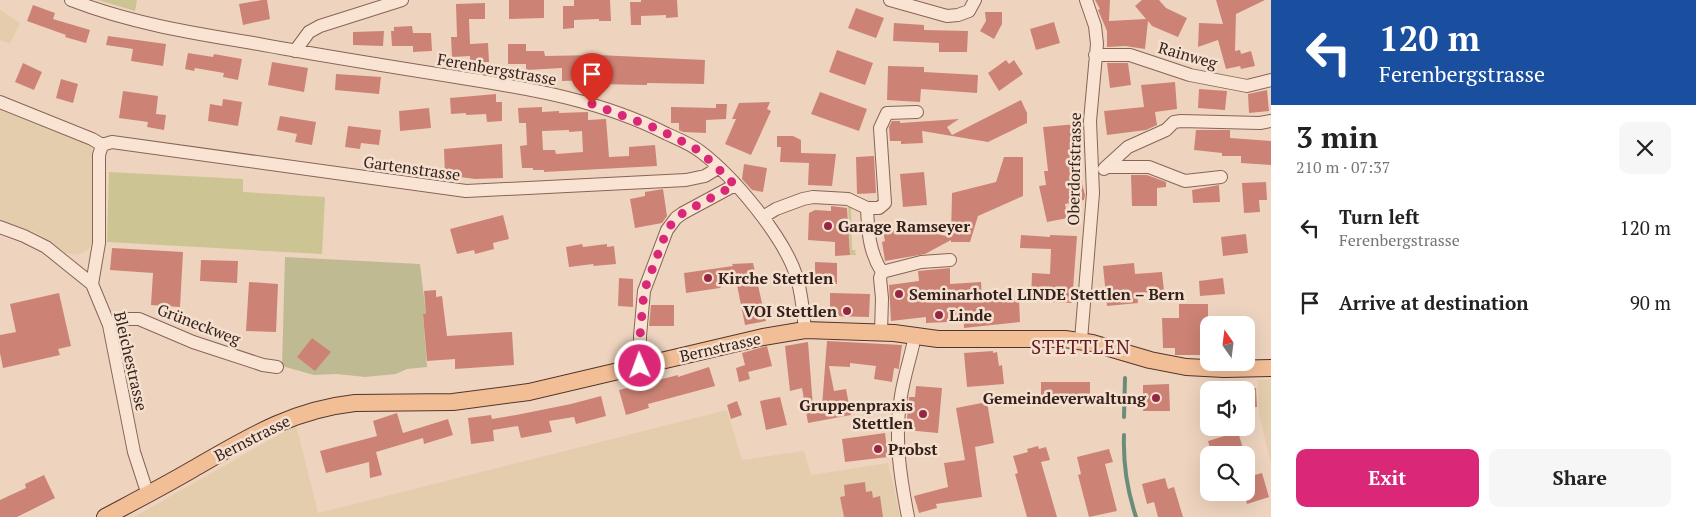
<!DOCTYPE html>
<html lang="en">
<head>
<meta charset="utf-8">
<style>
  body { margin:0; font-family:"PT Serif",serif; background:#f6f6f6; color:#222; height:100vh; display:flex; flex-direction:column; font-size:19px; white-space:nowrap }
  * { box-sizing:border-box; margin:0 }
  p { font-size:16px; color:#767676 }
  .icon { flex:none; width:28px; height:28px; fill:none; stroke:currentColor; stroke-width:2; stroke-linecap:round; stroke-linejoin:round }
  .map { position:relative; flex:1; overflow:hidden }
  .sheet { display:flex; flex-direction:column; background:#fff; width:425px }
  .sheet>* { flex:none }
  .top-card { background:#1a4fa0; color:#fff; overflow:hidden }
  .needle { width:32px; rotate:346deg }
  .tools { position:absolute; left:1200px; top:316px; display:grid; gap:10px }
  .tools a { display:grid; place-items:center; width:55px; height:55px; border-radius:10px; background:#fff; box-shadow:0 5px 20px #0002; font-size:25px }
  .pin { position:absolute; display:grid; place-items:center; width:42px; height:42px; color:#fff; margin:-51px -21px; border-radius:50% 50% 50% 0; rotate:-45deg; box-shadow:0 0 5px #0007 }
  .pin .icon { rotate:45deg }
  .me { position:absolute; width:55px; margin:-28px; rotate:358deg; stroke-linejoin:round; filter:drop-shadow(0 0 4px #0008) }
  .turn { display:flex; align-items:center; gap:18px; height:105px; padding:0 25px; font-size:22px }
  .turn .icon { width:65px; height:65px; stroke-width:2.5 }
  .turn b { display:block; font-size:35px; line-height:42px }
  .round { display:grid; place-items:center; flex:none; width:52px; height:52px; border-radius:10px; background:#f6f6f6 }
  .headline { display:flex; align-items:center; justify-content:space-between; height:85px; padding:0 25px }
  h1 { font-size:30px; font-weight:600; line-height:38px }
  .cta { display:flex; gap:10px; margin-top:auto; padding:10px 25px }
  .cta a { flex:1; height:58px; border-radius:10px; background:#db2777; color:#fff; font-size:20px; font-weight:600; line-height:58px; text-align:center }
  .cta a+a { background:#f6f6f6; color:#222 }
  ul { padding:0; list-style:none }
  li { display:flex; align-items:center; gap:15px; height:75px; padding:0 25px }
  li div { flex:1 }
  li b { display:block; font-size:19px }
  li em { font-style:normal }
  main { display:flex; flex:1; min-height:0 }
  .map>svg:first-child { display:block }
  .farmland { fill:#e3cdac }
  .green { fill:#ccc493 }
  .cemetery { fill:#c0ba93 }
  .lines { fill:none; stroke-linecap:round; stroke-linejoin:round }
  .stream { stroke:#6a8d7b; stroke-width:4 }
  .building { fill:#cc8375; fill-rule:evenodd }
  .minor-casing { stroke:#866557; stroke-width:14 }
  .major-casing { stroke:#54352c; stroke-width:18 }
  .minor { stroke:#f9e3d2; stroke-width:12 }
  .major { stroke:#f2be96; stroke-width:16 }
  .route { stroke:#db2777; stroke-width:9; stroke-dasharray:0 16.2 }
  .poi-dot { fill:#962744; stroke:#f5e0cf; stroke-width:2 }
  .labels { text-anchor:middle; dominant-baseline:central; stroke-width:5; stroke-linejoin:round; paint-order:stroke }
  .street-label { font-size:16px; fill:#36221c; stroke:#f5e0cf }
  .poi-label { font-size:16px; font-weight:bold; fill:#36221c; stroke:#f5e0cf; text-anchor:start }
  .quarter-label { font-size:19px; letter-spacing:1px; fill:#621b1e; stroke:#f5e0cf }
</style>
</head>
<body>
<main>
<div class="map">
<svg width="1271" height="517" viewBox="0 0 1271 517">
  <rect width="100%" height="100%" fill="#eed4bf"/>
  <path class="farmland" d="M0 10 20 23 10 44 0 40Z
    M0 107 83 140 90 145 93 154V238L90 248 83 253 75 255 66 253 35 232 0 220Z
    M1271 379V464L1259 413 1258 380Z
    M727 410 742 460 804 451 811 475 888 463 900 517H134L296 425 318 513Z"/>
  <path class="green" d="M98 0H140H137L135 11Z
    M109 172 243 179V192L325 197 322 254 107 242Z
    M848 203 851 205 852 250H858L855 251 856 255H850Z"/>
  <path class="cemetery" d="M285 257 420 264 426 314H423L427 367 407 369 396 374 365 377 337 374 314 375 282 366Z"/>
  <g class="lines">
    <path class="stream" d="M1124 417 1125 378
      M1124 435C1123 463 1127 490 1136 517"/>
  </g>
  <path class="building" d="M262 0H267L270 19 243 25 239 4Z
    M509 0H544V18L509 19Z
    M574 0H610L611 21H599V19L574 20V28L563 29V6H574Z
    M641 0H677L678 17 666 18V15L641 16V25H631L630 2H641Z
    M1095 0H1110L1109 21 1146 19 1135 6 1142 0H1159L1166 8 1187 18 1178 37 1152 26 1148 21 1145 49 1125 46 1107 47V31L1098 10 1100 9Z
    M1216 0H1265L1236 14 1235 51 1240 50 1241 54 1251 51 1255 66 1241 69 1240 66 1226 69 1218 40 1198 47 1199 23 1223 24Z
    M485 3V19H469L470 44 488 43 489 62H470V56L452 57 451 37H457L456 4Z
    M33 5 55 13 53 19 90 30 86 43 65 37 66 35 27 21Z
    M856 8 884 18 876 38 848 28Z
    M985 12H1002V24L994 39 980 31 986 21Z
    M1054 22 1060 43 1036 50 1030 29Z
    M894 23 924 25V30L968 31 967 52H939V43L893 41Z
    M412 26 413 33H431L432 51 413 52V46H392L391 31H394V27Z
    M384 31 383 46 353 45V32Z
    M108 36 166 44 163 66 131 61 133 49 106 45Z
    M508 44H526V51H544L545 56 598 55 705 60 704 84 647 83V85L596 84V80L562 81V68L526 70V64H508Z
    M837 50 873 63 865 85 829 72Z
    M188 53 213 57 214 54 242 59 238 80 223 77 224 73 195 68 194 71 185 69Z
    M1006 60 1009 64 1014 60 1023 74 999 91 988 73Z
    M272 62 308 68 304 92 268 85Z
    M23 63 42 72 34 90 15 82Z
    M1107 63H1128L1131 85 1110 88Z
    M888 66 924 67V72L978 75 977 93 921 89 920 102 887 100Z
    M336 74 381 77 379 94 335 90Z
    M61 79 78 84 73 103 56 98Z
    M1175 82 1177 109 1155 112 1157 125 1146 130 1107 135 1104 111 1144 107 1141 85Z
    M1199 89 1227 91 1225 110 1198 108Z
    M1267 90 1269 111 1249 113 1248 94Z
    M123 91 158 96 156 114 166 115 164 130 147 127 148 122 119 118Z
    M820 92 867 109 859 131 811 114Z
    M496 94V102H502V121L487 122 486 114 466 115V113L451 114 450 98Z
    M223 99 242 102 238 126 208 121 210 104 222 106Z
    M1021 100 1027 113V123L988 142 922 131 923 143 901 144V141H890L889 127 892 121H900V123L959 119 947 127 952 135Z
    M770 102 767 109 771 111 751 155 725 144 736 119H732L739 103Z
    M716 104H727L726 119 706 120V133L683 132 679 130V123H671V107L716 108Z
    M542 107V112L559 111V113L588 112V120L606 119 609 157 629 156V147L655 145 657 166 544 172V170H533V168H522L520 146 527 145 526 123H519L518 108ZM569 130V132L582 131 583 152 556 154 555 150H543L542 131Z
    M429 108 431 128 400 131 399 111Z
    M280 116 316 122 312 145 295 142 297 134 277 130Z
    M1077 124 1082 171H1079L1085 195 1084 200 1065 204 1068 218 1047 222 1039 186 1046 185 1044 171H1048L1043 127Z
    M348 126 381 130 379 145 361 143 360 149 345 147Z
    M1196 130H1230V138L1271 141V165L1241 163V156H1222V153L1194 150Z
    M777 136H793L801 140V153L836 154 832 186 808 185 809 163 780 162 781 147H777Z
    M502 144 503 178 475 179 445 175 444 149Z
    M874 156 876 193 857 194 856 157Z
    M1004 157H1023V196L978 216 970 242H951V240L925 254 885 261 882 242 885 241 883 232 911 229V232L922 231 951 237 952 193 996 182Z
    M744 164 767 168 763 192 752 190 742 179Z
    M924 172 927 205 903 207 900 174Z
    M1131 175H1147L1166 182V187L1157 188V206H1132Z
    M1266 182 1267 200H1259L1260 212 1244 213 1242 183Z
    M1219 185 1220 202 1193 203 1192 190Z
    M663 189 667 216 662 223 635 228 630 199 645 196V192Z
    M831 206 847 208 850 255 835 256V242L808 240 809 213 815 210 831 211Z
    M503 215 509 239 493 243 494 249 475 254 474 250 457 254 450 229Z
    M1246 234 1248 253 1223 256 1221 237Z
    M1021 235 1050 237V235L1077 236 1072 303 1031 301 1032 273 1050 274 1051 249 1020 248Z
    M582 244 583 247 607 244V247L614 246 616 264 594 266 593 264 569 267 566 247Z
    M112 248 183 252 180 307 151 305 153 273 110 270Z
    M201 260 238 261 237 283 200 281Z
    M815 262 837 263V284H815Z
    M753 263 766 321 745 325 734 270 720 288 686 293 684 273 733 266 732 264Z
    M1134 263 1135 274 1162 272 1164 291 1137 293 1138 303 1107 306 1103 266Z
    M950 268V284L981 282 982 301 1019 299 1020 322 964 328V321H955V319H948V322L926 323V317L891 321 889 285 919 281 918 271Z
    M619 278 633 279V307L618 306Z
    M1223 278 1225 294 1200 296 1199 281Z
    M249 282 278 284 276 332 246 331Z
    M436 290V297L442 296 447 336 512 332 514 365 455 369V359L427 361 423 314H426L424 291Z
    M59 293 71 346 58 349 60 355 3 368 0 353V335L16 332 10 304Z
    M830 293 870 294 869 317 830 316Z
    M1179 304H1208V355H1175V348H1163L1162 318H1179Z
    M651 305H674V326H649Z
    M312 338 331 352 315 371 297 357Z
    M827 341 902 345 899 367V369L894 368 892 382 874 379 876 366 850 363V367L829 366 834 391 846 389 851 415 808 423 802 388 790 391 785 346 808 342 813 407 822 406Z
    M767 346 772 366 748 372 750 379 739 382 736 368 745 365 742 353Z
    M993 351V353L997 352 999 366 1002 365 1004 384 967 387 964 353Z
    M709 367 715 386 648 404 649 408 626 415 619 390 678 375V377Z
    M1041 382H1090V404L1041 403Z
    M1169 384 1170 411H1143V385Z
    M916 386 942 388 938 433 906 430 909 397H915Z
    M1246 388H1256L1257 407H1246Z
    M601 396 606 416 576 424 574 417 549 421 552 432 521 438 518 426 493 430 494 441 471 444 468 418 491 415 492 419 516 415 571 404Z
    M780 397 787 425 766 430 760 401Z
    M737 401 742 415 731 419 727 405Z
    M987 402 994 443 975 447 982 497 936 504 937 508 919 513 914 496 948 487 944 463 965 460 956 408Z
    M397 413 403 433 448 419 453 435 424 444 423 438 376 452 382 475 370 478 369 462 326 473 320 451 377 436 373 421Z
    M1238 432 1245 455H1212L1208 441Z
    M885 433 888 457 845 462 842 439Z
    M1038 446 1039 449 1046 447 1050 460 1041 462 1057 517H1027L1015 474 1018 473 1013 456 1028 452 1027 449Z
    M1109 449 1113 462 1105 464 1117 511 1089 517 1078 475 1081 474 1077 457Z
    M1249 454 1255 475 1262 473 1269 497 1247 504 1244 492H1246V455Z
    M44 475 55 498 17 517H0V500L26 488 25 484Z
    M1165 478 1168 489 1174 487 1183 517H1158L1154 502 1147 504 1142 484Z
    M865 482 866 492 872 491 873 498 880 496 883 517H844L840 497 845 496 844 485Z"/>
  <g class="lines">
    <defs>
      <path id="minor" d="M71 0C130 23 191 33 253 43 322 56 392 67 462 78 532 89 603 101 667 134 678 139 691 144 701 152 734 177 783 236 796 275 802 293 803 311 805 330
        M890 0 947 16 958 15 969 11 975 0
        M295 51 309 32 320 26 402 0
        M1095 55H1130L1190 75 1247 86 1271 80
        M0 102 92 139 102 145
        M1106 167 1128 147 1166 130 1174 122 1181 121 1260 123 1271 121
        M1104 169 1106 167H1149L1185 181 1221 177
        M867 208H879L885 203 880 128 887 113 917 112
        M763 217 776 209 803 199 813 197 848 199 867 208C868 231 869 252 882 272L880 278 882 298 881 332
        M0 227 24 236 46 247 92 284 109 325 134 452 148 495
        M882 272 921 262 950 260
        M92 284 99 243V155L102 145 112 142 466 191 686 180 705 176 718 168
        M109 325 125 319H139L193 342 263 365 277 367
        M1081 340 1093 193 1090 121 1097 44 1095 26 1086 0
        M640 366V336L644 291 667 230 676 218 683 213 735 185
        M908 517C900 476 894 437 901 396 904 376 911 356 915 336"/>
      <path id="major" d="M105 517C135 501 164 486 193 469 247 438 291 410 355 403L453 402 529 392 763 337 805 330 894 333 938 339H1065L1092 343 1150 360 1186 367 1224 369 1271 368"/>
    </defs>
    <use href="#minor" class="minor-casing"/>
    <use href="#major" class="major-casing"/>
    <use href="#minor" class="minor"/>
    <use href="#major" class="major"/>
  </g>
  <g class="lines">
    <path class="route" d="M592 104 658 129 691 146 701 152 735 185 683 213 676 218 667 230 644 291 640 336V366"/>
  </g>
  <g class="poi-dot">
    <circle cx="828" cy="226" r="5"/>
    <circle cx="708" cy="278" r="5"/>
    <circle cx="899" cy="294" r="5"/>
    <circle cx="847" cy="311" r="5"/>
    <circle cx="939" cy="315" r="5"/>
    <circle cx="1156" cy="398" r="5"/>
    <circle cx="923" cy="414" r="5"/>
    <circle cx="878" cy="449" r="5"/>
  </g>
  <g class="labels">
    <g class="street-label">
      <text transform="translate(1188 55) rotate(16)">Rainweg</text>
      <text transform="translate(497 69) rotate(10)">Ferenbergstrasse</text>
      <text transform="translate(412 168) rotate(8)">Gartenstrasse</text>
      <text transform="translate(1074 169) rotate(-89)">Oberdorfstrasse</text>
      <text transform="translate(199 324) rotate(21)">Grüneckweg</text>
      <text transform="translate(720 347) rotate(-13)">Bernstrasse</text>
      <text transform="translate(131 361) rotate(77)">Bleichestrasse</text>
      <text transform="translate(252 438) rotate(-27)">Bernstrasse</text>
    </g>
    <g class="poi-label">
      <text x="838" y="226">Garage Ramseyer</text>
      <text x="718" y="278">Kirche Stettlen</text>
      <text x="909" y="294">Seminarhotel LINDE Stettlen – Bern</text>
      <text x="837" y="311" text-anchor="end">VOI Stettlen</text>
      <text x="949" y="315">Linde</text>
      <text x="1146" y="398" text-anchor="end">Gemeindeverwaltung</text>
      <text x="913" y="405" text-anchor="end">Gruppenpraxis<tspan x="913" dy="18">Stettlen</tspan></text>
      <text x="888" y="449">Probst</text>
    </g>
    <g class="quarter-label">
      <text x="1081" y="346">STETTLEN</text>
    </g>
  </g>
</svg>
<div class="tools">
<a><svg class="needle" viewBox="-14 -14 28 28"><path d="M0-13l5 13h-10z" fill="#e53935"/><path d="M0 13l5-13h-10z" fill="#767676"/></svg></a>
<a><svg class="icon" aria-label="sound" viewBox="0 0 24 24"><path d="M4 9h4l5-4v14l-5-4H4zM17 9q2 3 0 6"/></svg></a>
<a><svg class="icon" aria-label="search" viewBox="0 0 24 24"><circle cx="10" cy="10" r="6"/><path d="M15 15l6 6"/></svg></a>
</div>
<div class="pin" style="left:592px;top:104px;background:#d93025"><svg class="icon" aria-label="arrive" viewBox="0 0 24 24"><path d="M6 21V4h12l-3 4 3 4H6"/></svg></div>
<svg class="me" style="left:640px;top:366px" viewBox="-20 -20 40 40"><circle r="17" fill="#db2777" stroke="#fff" stroke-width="3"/><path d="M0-11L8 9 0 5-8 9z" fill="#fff"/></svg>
</div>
<section class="sheet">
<div class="top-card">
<div class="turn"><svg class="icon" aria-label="left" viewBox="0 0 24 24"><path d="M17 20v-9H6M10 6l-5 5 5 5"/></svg><div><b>120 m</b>Ferenbergstrasse</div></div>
</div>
<div class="headline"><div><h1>3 min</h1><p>210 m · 07:37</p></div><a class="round"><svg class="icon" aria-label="close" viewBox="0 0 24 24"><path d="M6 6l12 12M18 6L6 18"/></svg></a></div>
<ul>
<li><svg class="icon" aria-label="left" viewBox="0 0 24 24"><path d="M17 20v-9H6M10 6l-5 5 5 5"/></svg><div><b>Turn left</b><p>Ferenbergstrasse</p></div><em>120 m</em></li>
<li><svg class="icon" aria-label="arrive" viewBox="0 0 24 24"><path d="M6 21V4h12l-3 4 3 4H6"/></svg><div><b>Arrive at destination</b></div><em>90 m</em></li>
</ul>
<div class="cta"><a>Exit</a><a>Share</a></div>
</section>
</main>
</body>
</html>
